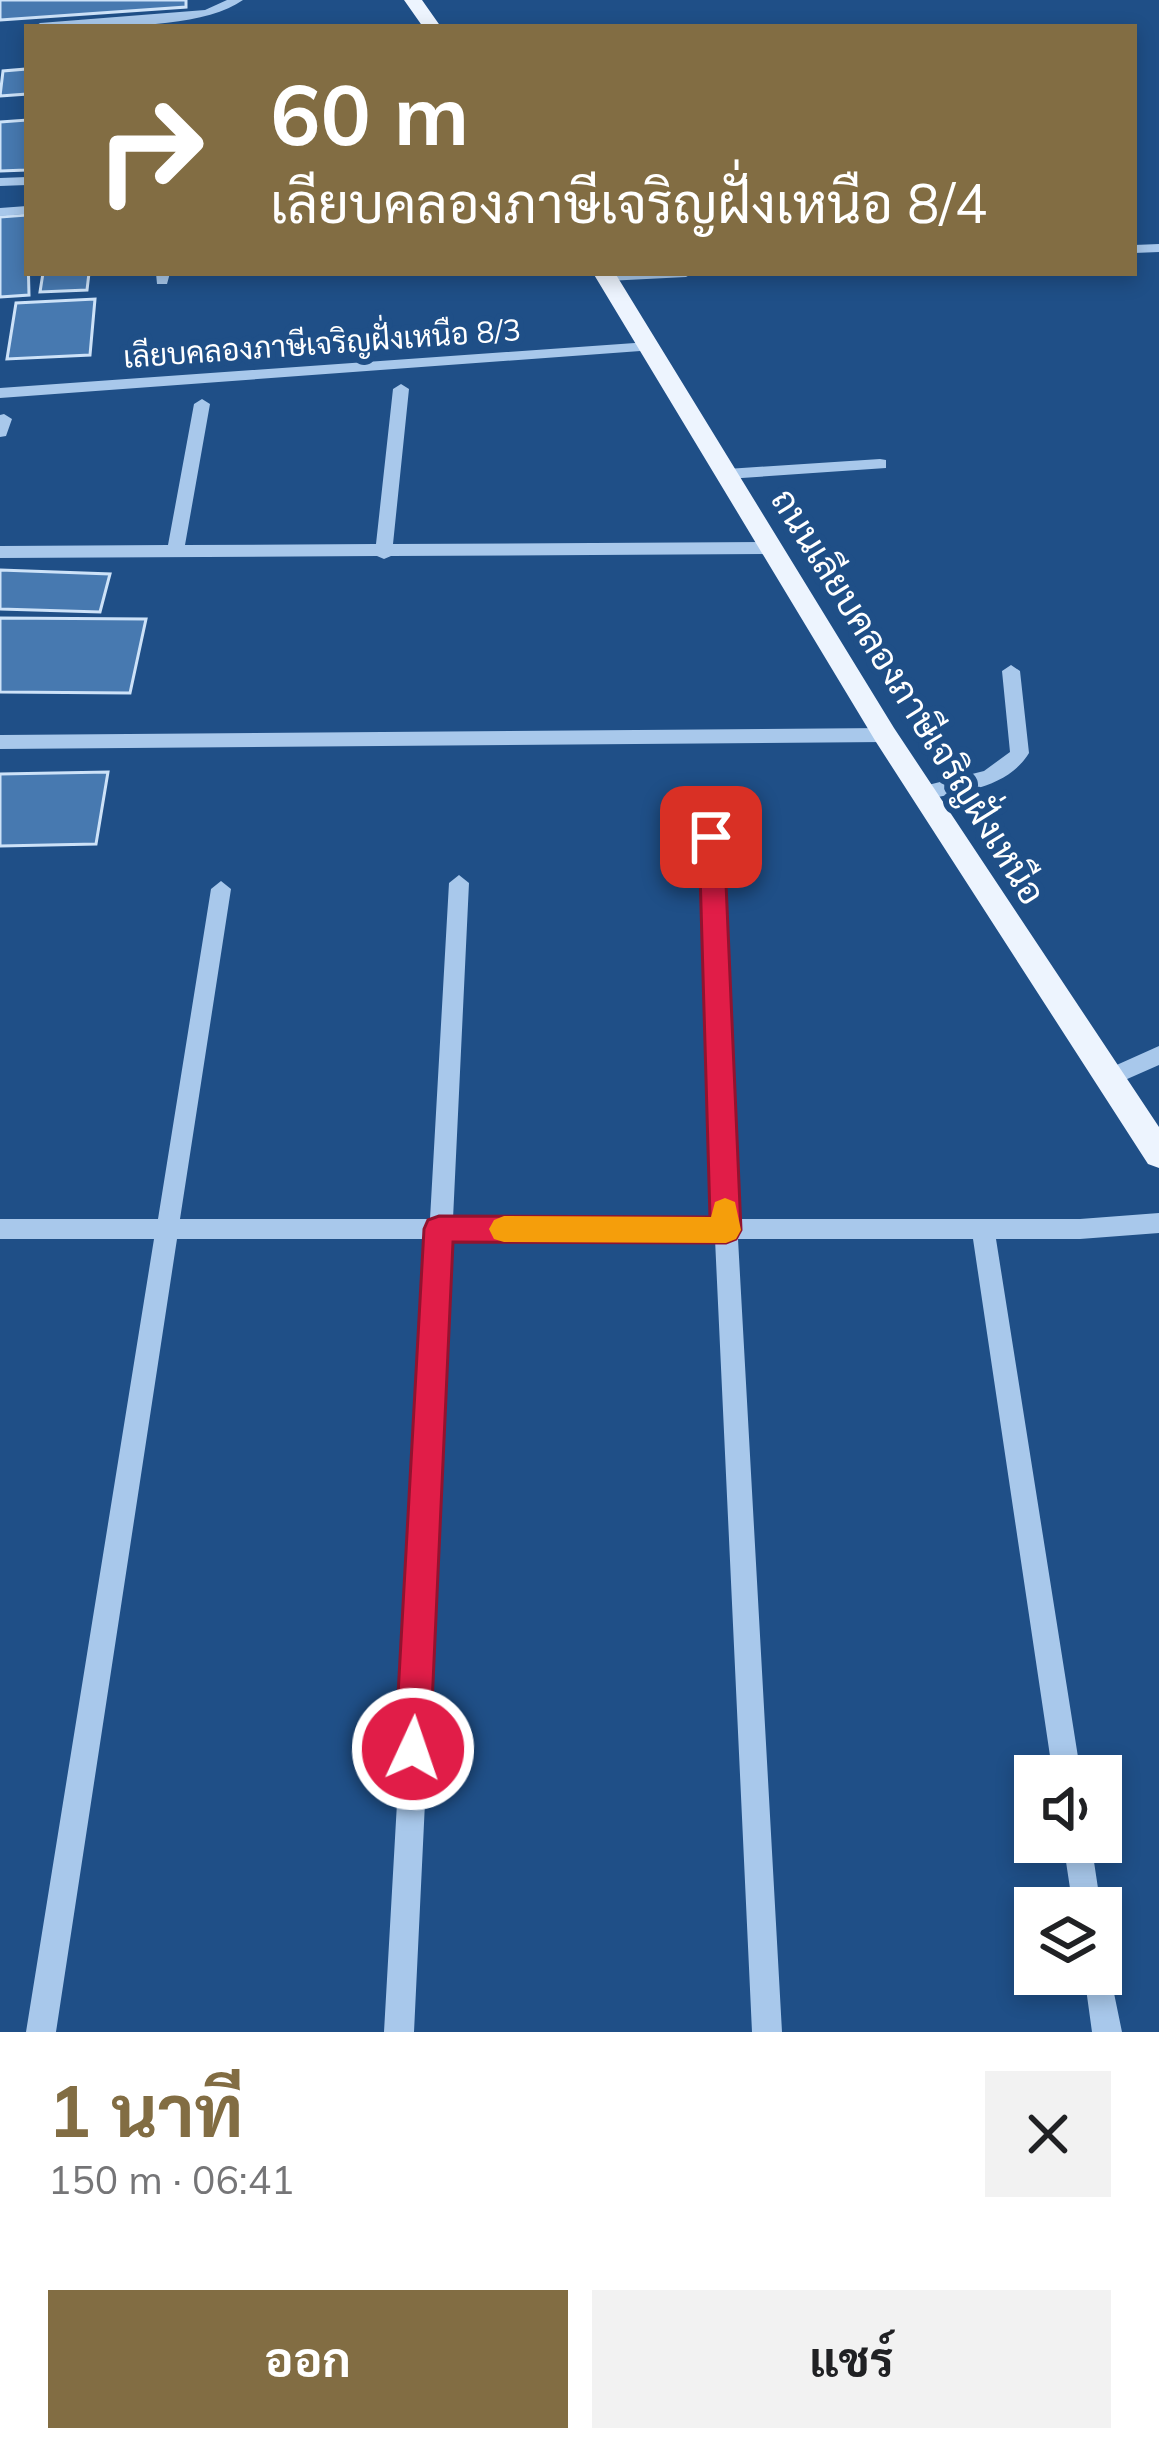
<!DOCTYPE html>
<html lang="th">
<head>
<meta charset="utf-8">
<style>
  body { margin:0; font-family:Mulish,Sarabun,sans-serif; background:#f2f2f2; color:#202124; height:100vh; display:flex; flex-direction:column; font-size:45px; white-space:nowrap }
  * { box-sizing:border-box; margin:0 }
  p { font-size:39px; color:#757577 }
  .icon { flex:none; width:66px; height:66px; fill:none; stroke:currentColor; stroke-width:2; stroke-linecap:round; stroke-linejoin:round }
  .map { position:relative; height:2032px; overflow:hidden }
  .sheet { display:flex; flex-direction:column; background:#fff; flex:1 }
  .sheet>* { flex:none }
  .banner { position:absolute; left:24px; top:24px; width:1113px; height:252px; border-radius:0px; box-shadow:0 6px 18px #0003; background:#826d43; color:#fff; overflow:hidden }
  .controls { position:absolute; left:1014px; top:1755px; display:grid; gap:24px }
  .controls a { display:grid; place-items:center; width:108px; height:108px; border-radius:0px; background:#fff; box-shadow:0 6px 18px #0003; font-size:60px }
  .pin { position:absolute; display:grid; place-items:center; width:102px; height:102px; color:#fff; margin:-51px; border-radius:24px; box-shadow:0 6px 18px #0006 }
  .me { position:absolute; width:132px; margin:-66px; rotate:3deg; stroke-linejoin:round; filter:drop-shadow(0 0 9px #0008) }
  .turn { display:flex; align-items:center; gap:42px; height:252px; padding:0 48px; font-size:54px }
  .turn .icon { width:156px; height:156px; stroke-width:2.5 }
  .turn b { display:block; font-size:84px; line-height:102px }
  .round { display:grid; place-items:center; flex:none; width:126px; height:126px; border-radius:0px; background:#f2f2f2 }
  .head { display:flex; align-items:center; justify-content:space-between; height:204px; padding:0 48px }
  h1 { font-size:72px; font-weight:700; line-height:90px; color:#826d43 }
  .button { display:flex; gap:24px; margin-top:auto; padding:24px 48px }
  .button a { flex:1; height:138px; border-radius:0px; background:#826d43; color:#fff; font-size:48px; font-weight:700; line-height:138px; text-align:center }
  .button a+a { background:#f2f2f2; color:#202124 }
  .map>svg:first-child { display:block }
  .building { fill:#4779b0; stroke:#cde2f8; stroke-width:3 }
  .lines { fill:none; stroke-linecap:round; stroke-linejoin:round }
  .minor { fill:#a8c8eb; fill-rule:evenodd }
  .major { fill:#edf4fe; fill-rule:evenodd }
  .route { fill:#e11d48; stroke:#92132f; stroke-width:3 }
  .slow { fill:#f59e0b }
  .labels { text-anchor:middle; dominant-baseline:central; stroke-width:12; stroke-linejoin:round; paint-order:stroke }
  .far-street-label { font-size:30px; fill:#fff; stroke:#1f4f87 }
  .street-label { font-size:36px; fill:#fff; stroke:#1f4f87 }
</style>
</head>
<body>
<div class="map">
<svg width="1159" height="2032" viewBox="0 0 1159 2032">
  <rect width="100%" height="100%" fill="#1f4f87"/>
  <path class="building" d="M0 0H186V7L0 20Z
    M27 69V94L0 96 3 71Z
    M27 120 26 170 0 171V122Z
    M27 215 29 295 0 297V217Z
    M43 273H89L87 290 40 292Z
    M95 299 90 355 7 359 16 303Z
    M0 570 110 574 100 612 0 609Z
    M0 618 146 619 130 693 0 692Z
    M108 772 96 844 0 846V774Z"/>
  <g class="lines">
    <path class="minor" d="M227 0H243C200 31 89 27 34 27L40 23 205 10Z
      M27 177V185L0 186V178Z
      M27 206V214L0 216V208Z
      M1159 244V252L1134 253V245Z
      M156 273H170L167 284H157Z
      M693 273 686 277 607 281 600 277 605 273Z
      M649 342 657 347 654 350 0 398V388Z
      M401 384 409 389 393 544 773 542 782 548 773 554 391 556 384 559 377 556 0 558V546L168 545 194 404 202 399 210 404 185 545 376 544 393 389Z
      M4 414 12 419 6 436 0 437V415Z
      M880 459 886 460V468L727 479 719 474 727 469Z
      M1011 665 1020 671 1029 753C1007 789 961 791 923 800L916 798 913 793 916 788 984 771 1010 752 1002 671Z
      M885 728 894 735 885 742 0 749V735Z
      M711 830 721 837 737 1219H1080L1159 1213V1233L1080 1239H996L1081 1776H1053L973 1239H738L782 2032H752L715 1239H452L414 2032H384L429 1239H177L56 2032H26L154 1239H0V1219H158L211 889 221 881 231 889 180 1219H430L449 883 459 875 469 883 453 1219H714L701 837Z
      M1159 1046V1065L1109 1087 1101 1084 1098 1078 1101 1072Z
      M1063 1842H1091L1101 1908V1909L1073 1908Z
      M1101 1961 1108 1964 1122 2032H1092L1084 1974H1101Z"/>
    <path class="major" d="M404 0H422L441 27H423Z
      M593 273H615L894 728 1159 1127V1168L1148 1164 876 742Z"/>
  </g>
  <path class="route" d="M711 828 724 837 741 1230 736 1239 726 1243 453 1242 430 1749 425 1761 413 1766 400 1761 395 1749 424 1229 428 1220 439 1216 710 1217 699 837Z"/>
  <path class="slow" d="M725 1198 735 1202 741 1230 736 1239 726 1243 504 1242 494 1239 489 1229 494 1220 504 1216 711 1217 715 1202Z"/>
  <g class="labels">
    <g class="far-street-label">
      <text transform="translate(322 343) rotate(-4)">เลียบคลองภาษีเจริญฝั่งเหนือ 8/3</text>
    </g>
    <g class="street-label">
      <text transform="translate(909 696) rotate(58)">ถนนเลียบคลองภาษีเจริญฝั่งเหนือ</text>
    </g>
  </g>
</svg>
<div class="controls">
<a><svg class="icon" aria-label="sound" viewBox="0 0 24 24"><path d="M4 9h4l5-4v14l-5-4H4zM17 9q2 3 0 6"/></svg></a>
<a><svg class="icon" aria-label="layers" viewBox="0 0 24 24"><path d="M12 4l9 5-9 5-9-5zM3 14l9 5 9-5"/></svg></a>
</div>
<div class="pin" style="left:711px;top:837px;background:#d93025"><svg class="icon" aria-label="arrive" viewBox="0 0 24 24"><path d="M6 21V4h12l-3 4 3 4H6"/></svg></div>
<svg class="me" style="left:413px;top:1749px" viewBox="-20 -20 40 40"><circle r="17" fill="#e11d48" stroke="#fff" stroke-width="3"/><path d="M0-11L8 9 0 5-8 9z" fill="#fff"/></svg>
<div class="banner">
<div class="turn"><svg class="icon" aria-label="right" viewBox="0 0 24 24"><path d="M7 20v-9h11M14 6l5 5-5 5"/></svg><div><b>60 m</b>เลียบคลองภาษีเจริญฝั่งเหนือ 8/4</div></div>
</div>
</div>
<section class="sheet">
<div class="head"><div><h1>1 นาที</h1><p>150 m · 06:41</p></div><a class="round"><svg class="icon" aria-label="close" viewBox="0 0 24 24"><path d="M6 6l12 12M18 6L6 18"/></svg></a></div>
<div class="button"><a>ออก</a><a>แชร์</a></div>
</section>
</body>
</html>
